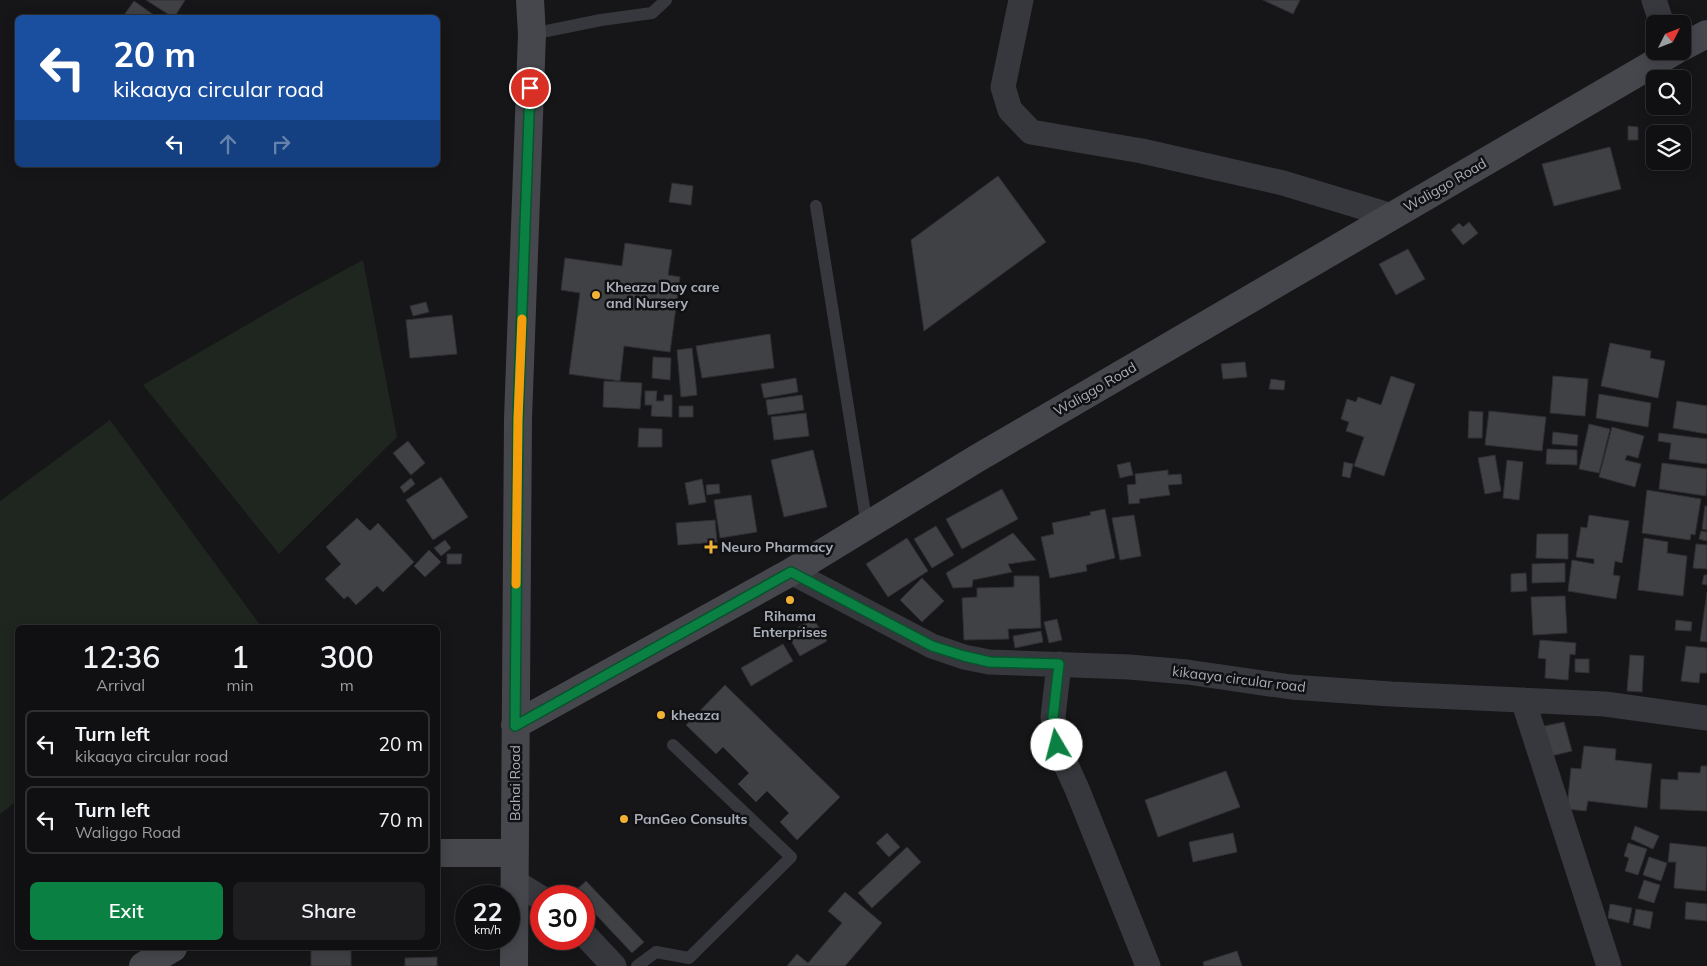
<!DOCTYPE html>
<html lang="en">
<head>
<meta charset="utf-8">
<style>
  body { margin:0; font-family:Mulish,sans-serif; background:#1e1e20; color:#f1f3f6; height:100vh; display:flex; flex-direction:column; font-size:19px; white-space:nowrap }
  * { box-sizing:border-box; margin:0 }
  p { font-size:16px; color:#9c9d9f }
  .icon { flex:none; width:28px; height:28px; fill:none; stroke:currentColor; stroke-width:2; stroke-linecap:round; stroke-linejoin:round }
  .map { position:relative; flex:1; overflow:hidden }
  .details { position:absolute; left:15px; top:625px; width:425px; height:325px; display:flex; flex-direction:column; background:#101012; border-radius:8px; box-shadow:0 2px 12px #0003,0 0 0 1px #303032 }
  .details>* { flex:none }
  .top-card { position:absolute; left:15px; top:15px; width:425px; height:152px; border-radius:8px; box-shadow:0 2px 12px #0003,0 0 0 1px #303032; background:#1a4fa0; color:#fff; overflow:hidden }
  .needle { width:32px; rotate:48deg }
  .tools { position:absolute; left:1646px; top:15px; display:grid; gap:10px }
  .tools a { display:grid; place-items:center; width:45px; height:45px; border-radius:8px; background:#101012; box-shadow:0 2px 12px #0003,0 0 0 1px #303032; font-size:25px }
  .speed { position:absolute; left:455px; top:885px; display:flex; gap:10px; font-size:25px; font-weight:700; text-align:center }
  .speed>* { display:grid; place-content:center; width:65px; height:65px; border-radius:50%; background:#101012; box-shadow:0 2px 12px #0003,0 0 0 1px #303032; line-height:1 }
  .speed small { font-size:12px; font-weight:400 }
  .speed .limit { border:8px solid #d22; background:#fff; color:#111 }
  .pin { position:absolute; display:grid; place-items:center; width:42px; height:42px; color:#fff; margin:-21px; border:2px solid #fff; border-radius:50%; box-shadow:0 1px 5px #0007 }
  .me { position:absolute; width:55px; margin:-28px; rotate:352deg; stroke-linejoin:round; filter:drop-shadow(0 0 4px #0008) }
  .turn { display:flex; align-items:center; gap:18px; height:105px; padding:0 15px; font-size:22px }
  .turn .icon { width:65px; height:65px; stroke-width:2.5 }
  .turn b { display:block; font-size:35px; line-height:42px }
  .lanes { display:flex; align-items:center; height:48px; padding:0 15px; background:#0003; justify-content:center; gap:25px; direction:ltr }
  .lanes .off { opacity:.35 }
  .eta { display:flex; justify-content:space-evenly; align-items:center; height:85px; text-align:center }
  .eta b { font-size:30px; font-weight:600; line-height:35px }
  .action { display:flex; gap:10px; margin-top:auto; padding:10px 15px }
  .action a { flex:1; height:58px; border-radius:8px; background:#0b8043; color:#fff; font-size:20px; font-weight:600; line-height:58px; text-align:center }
  .action a+a { background:#1e1e20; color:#f1f3f6 }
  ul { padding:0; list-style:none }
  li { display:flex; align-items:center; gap:15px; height:68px; margin:0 10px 8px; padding:0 5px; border:2px solid #303032; border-radius:8px }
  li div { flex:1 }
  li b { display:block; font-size:19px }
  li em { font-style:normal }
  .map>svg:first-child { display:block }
  .green { fill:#1e261f }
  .building { fill:#404145; stroke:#303034 }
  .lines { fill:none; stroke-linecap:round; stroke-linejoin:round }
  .lane { stroke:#37383d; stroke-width:12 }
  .street { stroke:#37383d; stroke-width:25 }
  .secondary { stroke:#45474d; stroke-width:28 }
  .route-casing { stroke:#07532c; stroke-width:12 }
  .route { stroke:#0b8043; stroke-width:9 }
  .slow { stroke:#f59e0b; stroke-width:9 }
  .poi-dot { fill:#f2b134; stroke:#111113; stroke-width:2 }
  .labels { text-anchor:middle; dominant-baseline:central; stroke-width:5; stroke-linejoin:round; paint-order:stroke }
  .street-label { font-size:14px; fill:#a8adb8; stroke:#111113 }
  .poi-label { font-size:14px; font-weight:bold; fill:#a8adb8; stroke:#111113; text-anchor:start }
</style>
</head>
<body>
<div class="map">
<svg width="1707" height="966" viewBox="0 0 1707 966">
  <rect width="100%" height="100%" fill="#161618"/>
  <path class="green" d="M363 260 397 437 279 554 143 385 293 298Z
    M110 420 260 625 256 628H18L17 801 0 814V501Z"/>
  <path class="building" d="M146 0H185L174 18Z
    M1263 0H1300L1293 14Z
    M134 1 158 18H122Z
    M1628 126 1638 127V140H1628Z
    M1610 147 1621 189 1554 206 1542 164Z
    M998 176 1046 242 924 331 911 240Z
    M672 183 693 186 691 205 669 202Z
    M1469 222 1478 233 1463 245 1451 230 1459 223 1463 227Z
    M625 243 672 250 668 275 680 277 670 352 624 346 620 381 569 374 580 293 561 290 565 258 622 266Z
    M1408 249 1425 279 1396 295 1379 264Z
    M426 302 429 312 413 316 410 306Z
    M452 315 457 354 410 358 406 320Z
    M770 334 774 368 702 378 696 346Z
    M1610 343 1651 351 1650 358 1665 361 1658 398 1601 386Z
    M692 348 697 395 681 397 677 350Z
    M653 357 671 358 670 380 652 378Z
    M1245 362 1247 377 1223 379 1221 364Z
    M1391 376 1415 384 1384 476 1354 466 1364 437 1346 431 1349 422 1341 419 1347 399 1356 402 1358 397 1381 405Z
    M1553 376 1588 379 1585 416 1550 413Z
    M796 378 798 392 764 398 761 384Z
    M1271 379 1285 381 1284 390 1269 389Z
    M604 381 642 383 640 409 603 407Z
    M645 391H657L656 401H664V395H672V417L651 416 652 405H645Z
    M1599 394 1651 403 1648 427 1596 418Z
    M802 395 804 410 768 415 766 400Z
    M1677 401 1707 406V434L1673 428Z
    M679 406H693V417H679Z
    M1469 411 1483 412 1482 438H1468Z
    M1489 411 1546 417 1542 451 1485 445Z
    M806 413 809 436 774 440 771 417Z
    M1589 424 1610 429 1599 473 1579 469Z
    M1612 427 1644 436 1638 458 1627 455 1625 460 1641 464 1635 487 1599 477Z
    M639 428 662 429V447H638Z
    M1553 432 1578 435 1577 446 1552 444Z
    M1659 433 1707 439V464L1669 459 1671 443 1658 441Z
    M408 441 425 463 411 475 393 453Z
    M1547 449 1577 450V465L1546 464Z
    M813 450 827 507 784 517 771 460Z
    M1495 455 1501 491 1485 494 1478 458Z
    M1507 460 1523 462 1519 500 1503 498Z
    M1130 462 1133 475 1120 478 1117 465Z
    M1344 462 1353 464 1350 478 1342 476Z
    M1662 463 1707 469 1706 496 1659 489Z
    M1168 470V475L1181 474 1182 484 1168 485 1170 495 1139 499 1140 503 1129 504 1127 485 1136 484 1135 474Z
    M441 477 468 517 433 540 406 500Z
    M411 478 415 484 404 493 400 487Z
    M702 479 706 502 689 505 685 483Z
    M719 484 720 493 707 495 706 485Z
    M1002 489 1018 519 962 549 946 519Z
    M1647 490 1701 499 1695 535 1691 534 1690 540 1642 533Z
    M751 495 757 532 720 538 714 500Z
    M1705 506H1707V530L1702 529Z
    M1105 509 1115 558 1086 565 1087 571 1050 578 1041 537 1054 534 1052 523 1091 515 1090 512Z
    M1134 515 1141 556 1120 560 1112 518Z
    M1589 515 1629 521 1622 563 1615 561 1613 575 1620 576 1616 599 1568 591 1572 560 1594 564V559L1576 557 1581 527 1587 528Z
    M357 518 370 531 378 523 414 562 383 592 377 586 356 605 348 596 344 599 325 579 341 564 326 547Z
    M715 520 717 542 678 545 676 523Z
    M936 526 954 555 932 568 914 539Z
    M1701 531 1707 532V541L1699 539Z
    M1013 533 1036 560 1008 564 1012 572 973 580 972 587 953 588 946 573Z
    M1537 534H1568V559L1536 558Z
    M907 538 928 571 888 597 866 564Z
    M1644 538 1668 542 1667 553 1687 556 1683 596 1638 590Z
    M445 540 451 548 441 556 434 548Z
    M1696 544 1707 545V569L1693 568Z
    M429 550 441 562 425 577 414 566Z
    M447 554H462L461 564H447Z
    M1565 563V582L1532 583V564Z
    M1526 573 1527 591 1511 592V574Z
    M1704 575H1707V585L1702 584Z
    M1014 576H1039L1041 628 1008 629 1009 639 964 640 962 598 977 597V588L1014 587Z
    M922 578 944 601 922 622 900 600Z
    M1707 592V642L1700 641Z
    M1565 596 1567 633 1533 635 1531 597Z
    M813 618 827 641 800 656 787 634Z
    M1057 619 1062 640 1049 643 1044 622Z
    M1676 620 1692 622 1691 631 1675 630Z
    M1041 631 1043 642 1015 648 1013 636Z
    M1540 640 1576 643 1575 655 1570 654 1568 680 1545 678 1546 659 1538 658Z
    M783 644 793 661 751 686 741 668Z
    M1686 646 1707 648V673H1700L1699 683 1681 681Z
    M1630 655 1644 656 1642 692 1627 691Z
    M1575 659H1589V673L1575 672Z
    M725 685 840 797 797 840 780 822 789 813 767 791 756 802 738 784 749 773 723 747 716 754 686 725Z
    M1564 722 1572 751 1547 757 1540 727Z
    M1584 746 1616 749 1615 760 1652 764 1647 808 1588 801 1586 811 1567 809 1571 768 1581 769Z
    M1701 766H1707V811L1660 809 1661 779 1678 780V772L1700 773Z
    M1226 771 1240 807 1158 837 1145 800Z
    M1635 826 1659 836 1653 849 1631 839Z
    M887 833 900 847 889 857 876 843Z
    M1233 833 1237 852 1193 862 1189 842Z
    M1628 843 1647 849 1638 875 1625 871 1629 858 1624 856Z
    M1670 843 1707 847 1706 891 1674 888 1676 862H1668Z
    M907 847 921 862 872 908 858 893Z
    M1649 857 1667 863 1661 881 1643 875Z
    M1644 880 1660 885 1654 903 1638 898Z
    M586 881 644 942 632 953 584 902V896H578L574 892Z
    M845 892 882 923 845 966H787L797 954 808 963 842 923 828 911Z
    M1686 902 1707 904V921L1685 919Z
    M1610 904 1632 908 1629 923 1608 918Z
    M1636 909 1653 912 1650 929 1633 925Z
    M311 948H351V966H311Z
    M1237 951 1242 966H1204L1203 962Z
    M437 957V966H405V958Z"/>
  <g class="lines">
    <path class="lane" d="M532 34 601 20 652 13 666 0
      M816 206 867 526
      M637 966 656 952 689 958 791 857 673 745"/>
    <path class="street" d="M1021 0 1003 87 1010 110 1031 132 1142 151 1283 183 1392 216
      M1654 0 1662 24
      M791 572 932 646 964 657 989 662 1129 667 1187 672 1291 687 1391 694 1605 704 1707 718
      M1059 664 1053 717 1057 745 1077 789 1148 966
      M1523 700 1609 966
      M515 882 541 898
      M584 934 614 966"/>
    <path class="secondary" d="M1682 47 1707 34
      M515 725 791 572 976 459 1675 51
      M438 853H514
      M143 966 173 948
      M514 966 518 419 532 34 530 0"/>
  </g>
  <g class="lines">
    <defs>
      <path id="route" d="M530 88 518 419 515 726 791 572 932 646 964 656 990 662 1059 664 1053 717 1057 745"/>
    </defs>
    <use href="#route" class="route-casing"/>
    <use href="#route" class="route"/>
    <path class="slow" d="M516 584 518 419 522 319"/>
  </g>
  <g class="poi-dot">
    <circle cx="596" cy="295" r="5"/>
    <path d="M708.5 539.5h5v5h5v5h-5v5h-5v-5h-5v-5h5z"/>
    <circle cx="790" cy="600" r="5"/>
    <circle cx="661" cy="715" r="5"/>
    <circle cx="624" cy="819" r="5"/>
  </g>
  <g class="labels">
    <g class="street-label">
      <text transform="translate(1445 185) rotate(-30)">Waliggo Road</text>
      <text transform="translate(1095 389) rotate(-30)">Waliggo Road</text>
      <text transform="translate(1239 679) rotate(7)">kikaaya circular road</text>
      <text transform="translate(515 783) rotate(-90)">Bahai Road</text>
    </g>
    <g class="poi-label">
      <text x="606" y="287">Kheaza Day care<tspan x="606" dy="16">and Nursery</tspan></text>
      <text x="721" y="547">Neuro Pharmacy</text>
      <text x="790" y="616" text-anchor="middle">Rihama<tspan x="790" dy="16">Enterprises</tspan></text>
      <text x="671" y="715">kheaza</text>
      <text x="634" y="819">PanGeo Consults</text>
    </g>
  </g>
</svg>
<div class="tools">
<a><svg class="needle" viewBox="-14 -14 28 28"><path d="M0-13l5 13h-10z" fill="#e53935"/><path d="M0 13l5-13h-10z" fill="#9c9d9f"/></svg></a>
<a><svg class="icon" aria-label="search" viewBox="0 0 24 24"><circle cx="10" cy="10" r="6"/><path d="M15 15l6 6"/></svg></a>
<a><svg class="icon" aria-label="layers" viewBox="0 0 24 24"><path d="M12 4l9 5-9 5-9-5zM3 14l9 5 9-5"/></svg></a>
</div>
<div class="speed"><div>22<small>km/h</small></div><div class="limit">30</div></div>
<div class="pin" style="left:530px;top:88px;background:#d93025"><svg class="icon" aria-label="arrive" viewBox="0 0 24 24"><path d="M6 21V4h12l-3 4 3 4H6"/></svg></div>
<svg class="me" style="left:1057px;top:745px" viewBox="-20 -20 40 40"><circle r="19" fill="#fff"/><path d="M0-13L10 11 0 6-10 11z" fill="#0b8043"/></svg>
<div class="top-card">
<div class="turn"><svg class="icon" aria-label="left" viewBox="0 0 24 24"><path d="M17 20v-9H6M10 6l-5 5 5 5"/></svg><div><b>20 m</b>kikaaya circular road</div></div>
<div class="lanes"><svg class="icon" aria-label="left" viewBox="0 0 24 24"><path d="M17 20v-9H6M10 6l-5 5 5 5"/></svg><svg class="icon off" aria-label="ahead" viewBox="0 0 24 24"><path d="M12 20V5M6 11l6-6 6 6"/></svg><svg class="icon off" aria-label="right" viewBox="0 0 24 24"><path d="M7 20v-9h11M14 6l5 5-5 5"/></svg></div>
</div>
<section class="details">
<div class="eta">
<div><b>12:36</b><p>Arrival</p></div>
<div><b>1</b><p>min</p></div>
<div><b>300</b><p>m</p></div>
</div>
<ul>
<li><svg class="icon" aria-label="left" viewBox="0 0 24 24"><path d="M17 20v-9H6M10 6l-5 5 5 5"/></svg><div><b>Turn left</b><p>kikaaya circular road</p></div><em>20 m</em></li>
<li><svg class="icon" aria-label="left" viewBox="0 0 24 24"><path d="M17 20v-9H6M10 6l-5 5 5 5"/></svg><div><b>Turn left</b><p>Waliggo Road</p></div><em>70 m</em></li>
</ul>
<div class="action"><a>Exit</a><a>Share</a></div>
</section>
</div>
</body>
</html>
